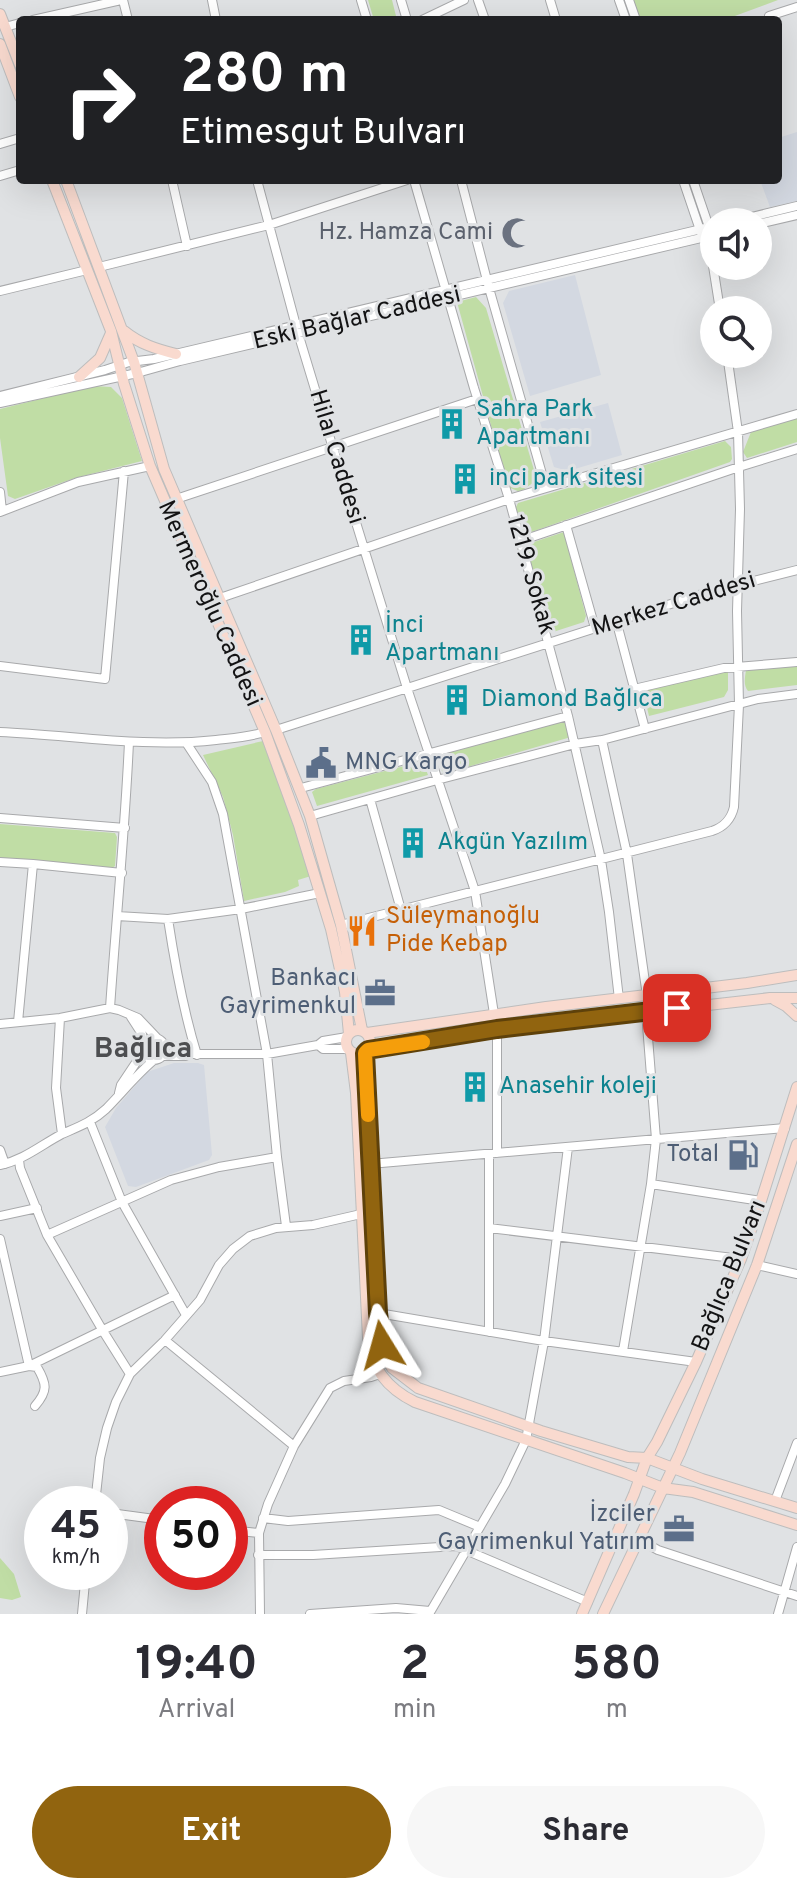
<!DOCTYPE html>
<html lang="en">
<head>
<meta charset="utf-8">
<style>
  body { margin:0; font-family:Overpass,sans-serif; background:#f7f7f7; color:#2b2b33; height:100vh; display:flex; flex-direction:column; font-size:30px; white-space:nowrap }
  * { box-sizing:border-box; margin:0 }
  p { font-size:26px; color:#7c7c81 }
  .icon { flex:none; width:44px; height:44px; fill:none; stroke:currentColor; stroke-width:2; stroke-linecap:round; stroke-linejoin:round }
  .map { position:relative; height:1614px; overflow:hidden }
  .panel { display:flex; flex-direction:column; background:#fff; flex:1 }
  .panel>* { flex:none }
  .guide { position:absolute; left:16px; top:16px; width:766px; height:168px; border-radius:8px; box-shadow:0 8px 32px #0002; background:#202124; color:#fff; overflow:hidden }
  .tools { position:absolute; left:700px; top:208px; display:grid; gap:16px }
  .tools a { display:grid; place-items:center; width:72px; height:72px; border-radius:50%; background:#fff; box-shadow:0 8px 32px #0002; font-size:40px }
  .speed { position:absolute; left:24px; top:1486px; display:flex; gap:16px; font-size:40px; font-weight:700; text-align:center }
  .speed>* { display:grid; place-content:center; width:104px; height:104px; border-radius:50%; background:#fff; box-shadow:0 8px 32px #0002; line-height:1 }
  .speed small { font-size:20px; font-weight:400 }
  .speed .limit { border:12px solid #d22; background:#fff; color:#111 }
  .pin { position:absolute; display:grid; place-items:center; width:68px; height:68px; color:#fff; margin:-34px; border-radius:16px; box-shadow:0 4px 12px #0006 }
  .me { position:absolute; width:88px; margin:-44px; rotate:352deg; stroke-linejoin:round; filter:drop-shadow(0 0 6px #0008) }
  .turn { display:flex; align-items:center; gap:28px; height:168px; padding:0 32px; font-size:36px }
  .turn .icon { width:104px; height:104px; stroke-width:2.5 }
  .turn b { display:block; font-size:56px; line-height:68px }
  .eta { display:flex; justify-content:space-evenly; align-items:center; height:136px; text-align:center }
  .eta b { font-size:48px; font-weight:700; line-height:56px }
  .primary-button { display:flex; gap:16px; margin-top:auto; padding:16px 32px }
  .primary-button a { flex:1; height:92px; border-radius:48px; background:#91640f; color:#fff; font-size:32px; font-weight:700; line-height:92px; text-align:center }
  .primary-button a+a { background:#f7f7f7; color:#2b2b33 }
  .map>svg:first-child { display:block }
  .built { fill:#d3d8e1 }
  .green { fill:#c0dda5 }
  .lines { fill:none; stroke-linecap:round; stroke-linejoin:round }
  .minor-casing { stroke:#a8a9ab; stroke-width:10 }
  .major-casing { stroke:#bdbdbd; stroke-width:12 }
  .minor { stroke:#fff; stroke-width:8 }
  .major { stroke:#f9dacf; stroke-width:10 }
  .route-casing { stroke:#5e410a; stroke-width:20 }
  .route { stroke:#91640f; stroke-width:14 }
  .slow { stroke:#f59e0b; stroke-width:14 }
  .labels { text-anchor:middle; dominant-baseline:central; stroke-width:6; stroke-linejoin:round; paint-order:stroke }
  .worship-label { font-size:24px; fill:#5b616d; stroke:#e0e2e4; text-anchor:end }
  .street-label { font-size:24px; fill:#131314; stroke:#e0e2e4 }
  .culture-label { font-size:24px; fill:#0d838f; stroke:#e0e2e4; text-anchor:start }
  .service-label { font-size:24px; fill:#4e5e75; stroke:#e0e2e4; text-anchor:end }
  .food-label { font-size:24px; fill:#c56008; stroke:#e0e2e4; text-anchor:start }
  .quarter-label { font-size:28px; font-weight:bold; fill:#4d4e50; stroke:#e0e2e4 }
</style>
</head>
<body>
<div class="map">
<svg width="797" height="1614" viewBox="0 0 797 1614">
  <rect width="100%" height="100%" fill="#e0e2e4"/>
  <path class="built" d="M797 132V201L770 207 760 180H778V138Z
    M575 275 601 375 530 396 503 303 509 291Z
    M608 403 622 455 568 471 554 467 540 422Z
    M174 1063H198L204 1065 212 1155 209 1160 136 1187 128 1186 105 1127 116 1108 147 1072Z"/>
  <path class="green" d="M368 0H392L397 20H374Z
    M633 0H778L724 20H640Z
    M476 297 486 308 537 480 520 492 508 487 457 302Z
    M93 386 111 387 122 398 142 461 75 478 15 499 8 496 0 438V409Z
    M797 418V442L747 458 743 452 751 432Z
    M725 441 731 447 732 459 730 462 523 535 515 509 518 503Z
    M564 532 586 616 584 622 553 632 548 629 525 545Z
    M797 665V685L748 691C743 685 745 677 746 670Z
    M728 670V690L724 697 649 716 643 691Z
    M565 722 571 737 443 774 437 756 557 723Z
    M263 741 274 767 311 876 298 880 299 886 285 892 244 901 233 835 223 797 203 755Z
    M423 761 428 775 317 806 312 792 316 789Z
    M0 824 115 833 117 837 115 866 112 868 0 859Z
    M0 1558 14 1574 21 1597 12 1600 0 1598Z"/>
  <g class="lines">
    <defs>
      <path id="minor" d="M123 0 128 20
        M212 0 216 20
        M361 0 367 20
        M401 0 407 20
        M478 0 485 20
        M550 0 556 20
        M619 0 626 20
        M629 0 636 20
        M769 16 797 7
        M33 20 121 0
        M422 20 464 0
        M5 27 20 23
        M0 144 20 138
        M0 176 20 170
        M172 180 187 246
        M257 180 298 333 321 409 407 688 475 891 494 1014
        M414 180 474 388 509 499 568 716 601 860 609 912 619 999
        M461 180 489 288 546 488
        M683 180 701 233
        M693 180 709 227 710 247 720 310
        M731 222 797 206
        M758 224 797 215
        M99 267 269 225 407 180
        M0 291 87 270
        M0 396 105 370 129 362 154 359 714 226
        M0 403 137 373 180 361 714 235
        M0 492 2 511
        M176 499 477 399
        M0 512 78 482 150 466
        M566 525 595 628
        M520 541 739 467 797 449
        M220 598 509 499 797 414
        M616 620 645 729
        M0 666 105 679 124 471
        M634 689 724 668 797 662
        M276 730 702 594 797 570
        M0 732C72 735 144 748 216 740 233 738 249 737 265 732
        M602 740 627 854 647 996
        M301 788 568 716
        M370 799 401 910
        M310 816 437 780 575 744 602 740 758 699 797 694
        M0 818 125 828
        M0 862 33 864 18 1022
        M33 864 122 873
        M117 916 168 919 241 909 320 893
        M168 919C175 965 183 1010 197 1055
        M341 925 712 831C724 827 731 820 734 807L739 705 737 611 740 509 738 432 727 354
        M110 1008C116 920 125 831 129 742
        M131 1017 142 1034 144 1043
        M60 1018 56 1088 62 1134
        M0 1024 60 1018 110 1008 119 1010 138 1018 157 1038
        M143 1049a11 11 0 1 1 22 0a11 11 0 1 1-22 0Z
        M163 1043 186 1050 190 1054
        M318 1045 323 1049H347
        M162 1056H185L190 1054H267L318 1045 323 1041 347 1037
        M119 1093 121 1085 143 1052
        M90 1122 122 1202 186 1315
        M0 1150 5 1164
        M497 1153V1029
        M489 1154V1332
        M277 1157 286 1226
        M19 1160 20 1168 47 1235 103 1331 130 1374
        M370 1164 785 1128
        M0 1165C24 1160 41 1145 62 1134 78 1127 92 1122 106 1109 122 1093 136 1075 154 1060
        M651 1184 761 1201
        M0 1216 37 1208
        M489 1228 741 1259
        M47 1235 171 1180 219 1167 277 1157 267 1054 223 814 212 782 187 744
        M0 1239 29 1366 37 1367C47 1384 48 1391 35 1406
        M757 1265 797 1274
        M378 1313 544 1341 696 1362
        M165 1340 294 1446
        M623 1351 651 1184 656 1139 646 1012
        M0 1372 29 1366 175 1295
        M775 1501 797 1443
        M95 1504 100 1458 107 1428 116 1402 130 1374 165 1340 200 1300 219 1265 233 1249 250 1236 276 1228 313 1225 361 1214
        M110 1513 162 1520
        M263 1518 288 1521 439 1510 480 1527
        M230 1530 259 1533
        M638 1539 658 1550 797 1596
        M258 1555H313L456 1546 588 1602
        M82 1614 86 1572
        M260 1614 259 1533 268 1504 294 1446 330 1388 344 1381 371 1377 380 1374
        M310 1614 396 1608 430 1611
        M429 1614 505 1484 526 1440 544 1341 568 1147
        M778 1614 797 1547"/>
      <path id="major" d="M0 14 20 65
        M0 44 20 97
        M52 180 111 331 124 384 150 466 265 732 299 825 331 929 345 992 349 1034
        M66 180 134 362 164 469 276 730 310 816 341 925 362 1030
        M124 331C140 344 156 349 176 354
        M79 377 100 358 111 333
        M775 1000 786 1006 797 1016
        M346 1042a12 12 0 1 1 24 0a12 12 0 1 1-24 0Z
        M367 1033 546 1007 747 983 797 975
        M368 1050 497 1029 770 998H797
        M351 1053 356 1093 368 1338C371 1368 388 1389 415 1402L625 1473 663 1488 693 1492 797 1525
        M365 1053 378 1319 384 1354 392 1368 418 1388 541 1431 628 1457 647 1458 702 1479 797 1508
        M582 1614 634 1494 647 1458 657 1442 696 1362 741 1259 761 1201 797 1087
        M603 1614 680 1453 757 1265 797 1144"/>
    </defs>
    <use href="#minor" class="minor-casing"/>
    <use href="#major" class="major-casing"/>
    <use href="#minor" class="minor"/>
    <use href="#major" class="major"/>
  </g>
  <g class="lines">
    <defs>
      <path id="route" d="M382 1345 378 1313 365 1053 368 1050 497 1029 677 1008"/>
    </defs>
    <use href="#route" class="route-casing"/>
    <use href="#route" class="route"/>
    <path class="slow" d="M368 1115 365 1053 368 1050 423 1042"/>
  </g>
  <defs>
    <symbol id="mosque-bare" viewBox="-9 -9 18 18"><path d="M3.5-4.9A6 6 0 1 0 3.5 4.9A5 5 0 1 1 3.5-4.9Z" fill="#6b7280" stroke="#e0e2e4" stroke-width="2.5" paint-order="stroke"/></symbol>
    <symbol id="building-bare" viewBox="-9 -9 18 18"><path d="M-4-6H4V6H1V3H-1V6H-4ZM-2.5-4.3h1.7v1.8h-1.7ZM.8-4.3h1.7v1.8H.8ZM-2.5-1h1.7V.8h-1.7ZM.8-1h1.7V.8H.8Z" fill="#0f9aa8" stroke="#e0e2e4" stroke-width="2.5" paint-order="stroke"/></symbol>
    <symbol id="civic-bare" viewBox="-9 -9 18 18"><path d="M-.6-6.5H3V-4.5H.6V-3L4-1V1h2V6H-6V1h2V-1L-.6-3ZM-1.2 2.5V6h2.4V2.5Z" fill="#5c6f8a" stroke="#e0e2e4" stroke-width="2.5" paint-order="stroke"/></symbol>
    <symbol id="restaurant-bare" viewBox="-9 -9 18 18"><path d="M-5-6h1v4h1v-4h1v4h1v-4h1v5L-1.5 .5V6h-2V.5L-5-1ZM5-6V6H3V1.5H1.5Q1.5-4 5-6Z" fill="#e8710a" stroke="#e0e2e4" stroke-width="2.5" paint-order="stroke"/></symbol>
    <symbol id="office-bare" viewBox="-9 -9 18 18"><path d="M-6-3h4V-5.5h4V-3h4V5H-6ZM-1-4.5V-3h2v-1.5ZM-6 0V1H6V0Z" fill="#5c6f8a" stroke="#e0e2e4" stroke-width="2.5" paint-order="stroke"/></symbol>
    <symbol id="fuel-bare" viewBox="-9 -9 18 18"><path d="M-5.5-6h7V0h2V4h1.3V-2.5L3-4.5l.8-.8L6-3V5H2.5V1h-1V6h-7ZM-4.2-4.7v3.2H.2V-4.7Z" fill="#5c6f8a" stroke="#e0e2e4" stroke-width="2.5" paint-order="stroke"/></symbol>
  </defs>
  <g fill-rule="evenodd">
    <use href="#mosque-bare" x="495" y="211" width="44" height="44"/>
    <use href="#building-bare" x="430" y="402" width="44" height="44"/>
    <use href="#building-bare" x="443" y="457" width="44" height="44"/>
    <use href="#building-bare" x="339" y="618" width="44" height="44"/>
    <use href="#building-bare" x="435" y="678" width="44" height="44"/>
    <use href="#civic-bare" x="299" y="741" width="44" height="44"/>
    <use href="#building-bare" x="391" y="821" width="44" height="44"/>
    <use href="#restaurant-bare" x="340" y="909" width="44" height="44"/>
    <use href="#office-bare" x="358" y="971" width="44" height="44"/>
    <use href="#building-bare" x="453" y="1065" width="44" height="44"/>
    <use href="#fuel-bare" x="721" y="1133" width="44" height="44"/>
    <use href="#office-bare" x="657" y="1507" width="44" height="44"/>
  </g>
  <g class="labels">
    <g class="worship-label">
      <text x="493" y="233">Hz. Hamza Cami</text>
    </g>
    <g class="street-label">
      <text transform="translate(357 319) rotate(-13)">Eski Bağlar Caddesi</text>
      <text transform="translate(336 457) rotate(73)">Hilal Caddesi</text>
      <text transform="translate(530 575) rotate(74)">1219. Sokak</text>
      <text transform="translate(209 604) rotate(66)">Mermeroğlu Caddesi</text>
      <text transform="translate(674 605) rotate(-17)">Merkez Caddesi</text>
      <text transform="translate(730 1276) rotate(-68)">Bağlıca Bulvarı</text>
    </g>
    <g class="culture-label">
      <text x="476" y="410">Sahra Park<tspan x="476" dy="28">Apartmanı</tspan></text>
      <text x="489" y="479">inci park sitesi</text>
      <text x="385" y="626">İnci<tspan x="385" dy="28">Apartmanı</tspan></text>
      <text x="481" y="700">Diamond Bağlıca</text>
      <text x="437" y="843">Akgün Yazılım</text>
      <text x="499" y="1087">Anasehir koleji</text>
    </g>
    <g class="service-label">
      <text x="345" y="763" text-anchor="start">MNG Kargo</text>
      <text x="356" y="979">Bankacı<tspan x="356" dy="28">Gayrimenkul</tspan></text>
      <text x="719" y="1155">Total</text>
      <text x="655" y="1515">İzciler<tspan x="655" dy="28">Gayrimenkul Yatırım</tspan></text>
    </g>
    <g class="food-label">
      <text x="386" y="917">Süleymanoğlu<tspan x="386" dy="28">Pide Kebap</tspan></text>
    </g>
    <g class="quarter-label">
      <text x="143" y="1050">Bağlıca</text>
    </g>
  </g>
</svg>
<div class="tools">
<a><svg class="icon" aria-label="sound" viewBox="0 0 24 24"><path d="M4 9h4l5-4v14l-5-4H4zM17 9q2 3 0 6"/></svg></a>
<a><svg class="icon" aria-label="search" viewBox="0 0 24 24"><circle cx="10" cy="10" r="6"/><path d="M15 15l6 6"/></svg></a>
</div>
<div class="speed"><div>45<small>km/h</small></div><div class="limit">50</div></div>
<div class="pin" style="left:677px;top:1008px;background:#d93025"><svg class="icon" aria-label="arrive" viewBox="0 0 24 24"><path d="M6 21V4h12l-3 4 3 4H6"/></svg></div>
<svg class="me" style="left:382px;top:1345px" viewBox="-20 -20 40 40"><path d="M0-17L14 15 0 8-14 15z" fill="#91640f" stroke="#fff" stroke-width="4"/></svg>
<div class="guide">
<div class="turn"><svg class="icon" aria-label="right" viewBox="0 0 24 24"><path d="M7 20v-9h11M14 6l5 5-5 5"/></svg><div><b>280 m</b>Etimesgut Bulvarı</div></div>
</div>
</div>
<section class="panel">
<div class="eta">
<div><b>19:40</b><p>Arrival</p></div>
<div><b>2</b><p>min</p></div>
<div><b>580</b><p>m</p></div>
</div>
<div class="primary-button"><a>Exit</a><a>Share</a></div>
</section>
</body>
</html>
